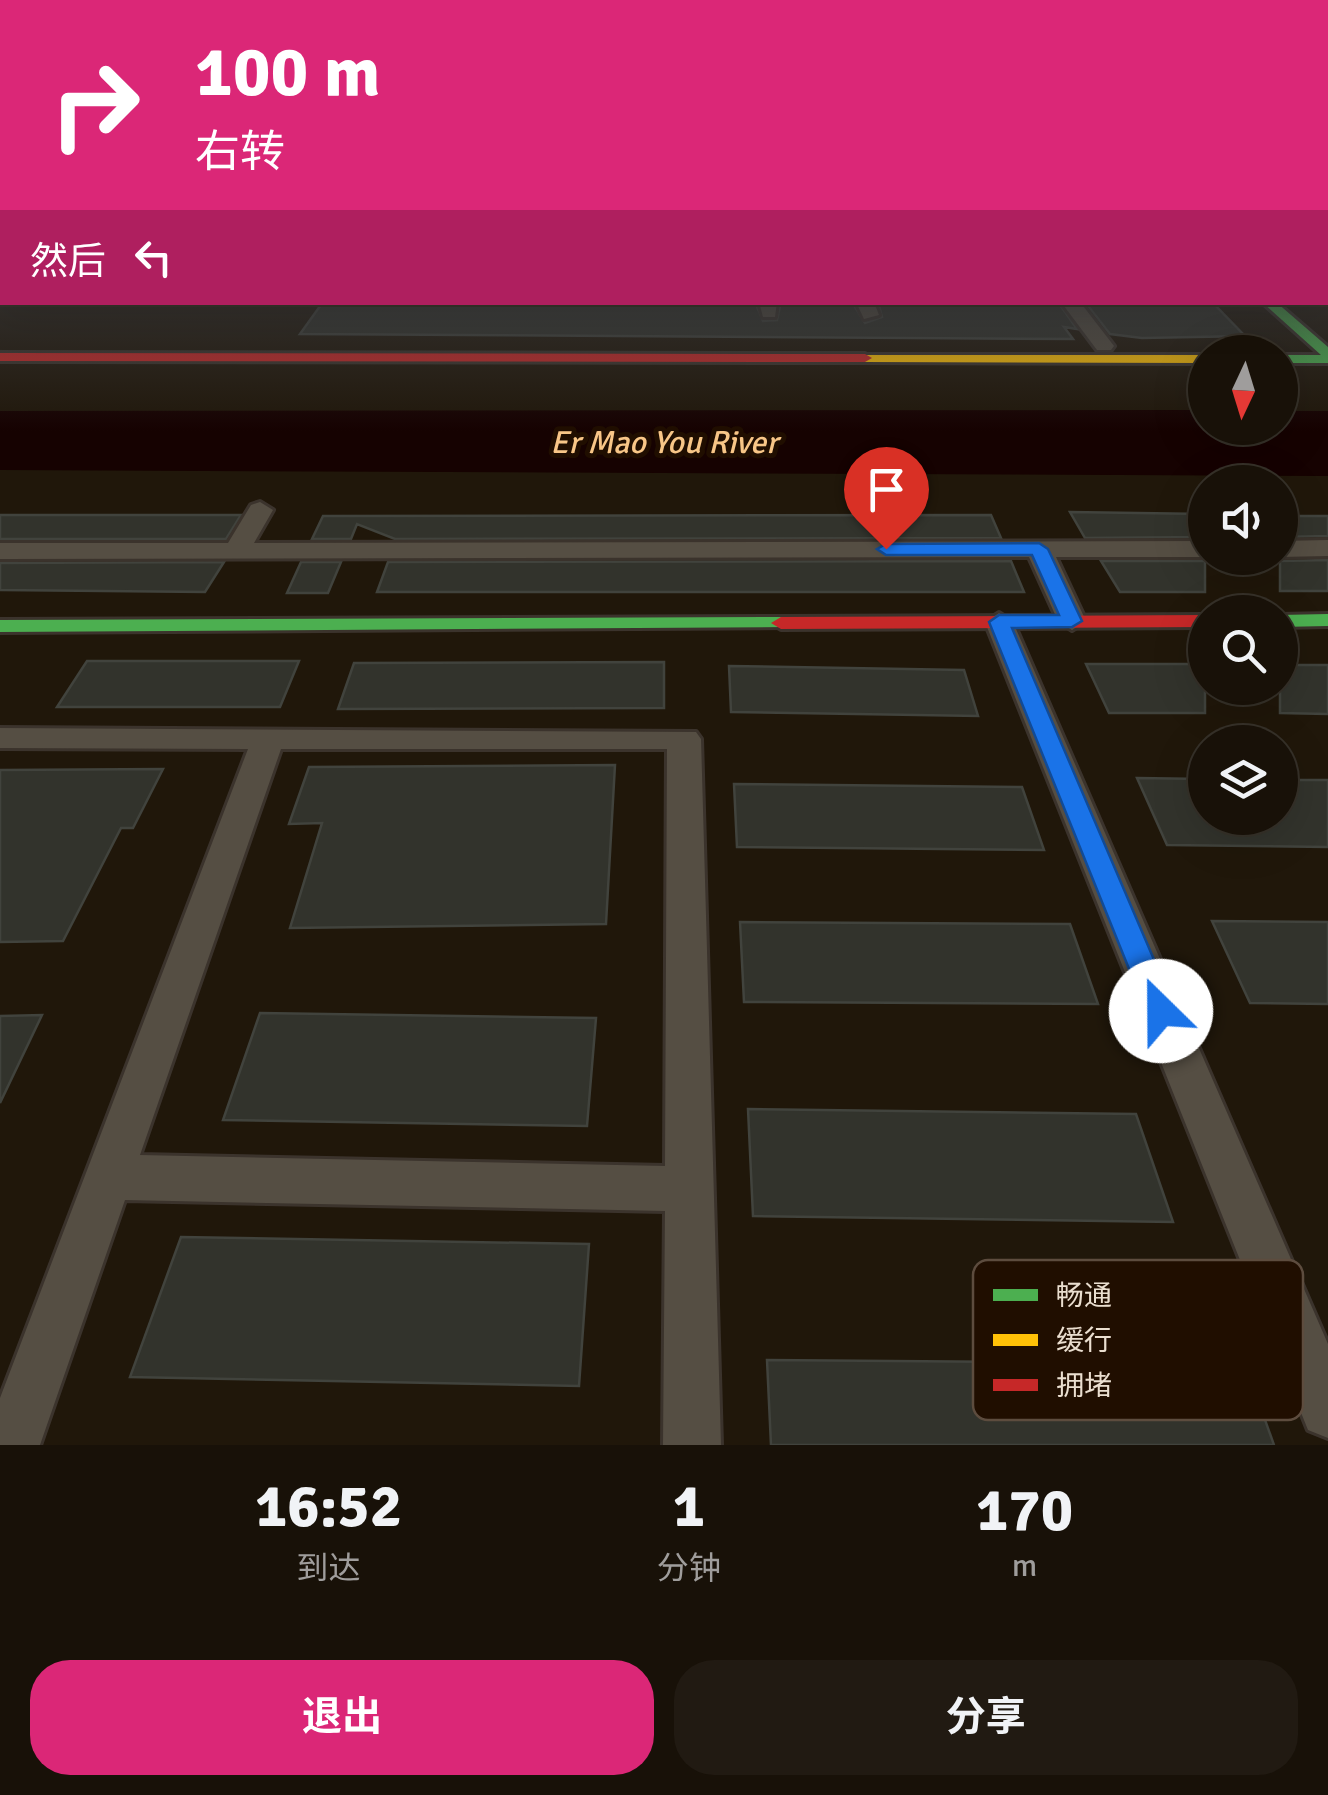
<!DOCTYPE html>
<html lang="zh">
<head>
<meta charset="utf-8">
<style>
  body { margin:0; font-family:Signika,"Noto Sans SC",sans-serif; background:#211a12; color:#f1f3f6; height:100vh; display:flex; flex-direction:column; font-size:38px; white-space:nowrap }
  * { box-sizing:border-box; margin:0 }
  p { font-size:32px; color:#9f9d9c }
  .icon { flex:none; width:55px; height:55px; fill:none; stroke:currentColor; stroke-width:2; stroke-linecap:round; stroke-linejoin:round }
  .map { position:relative; height:1445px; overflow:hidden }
  .sheet { display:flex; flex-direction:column; background:#181108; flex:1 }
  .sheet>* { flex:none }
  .top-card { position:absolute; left:0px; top:0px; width:1330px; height:305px; box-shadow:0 10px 40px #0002,0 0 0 2px #363129; background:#db2777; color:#fff; overflow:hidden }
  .needle { width:65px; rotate:184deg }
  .tools { position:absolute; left:1188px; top:335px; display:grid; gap:20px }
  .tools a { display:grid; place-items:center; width:110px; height:110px; border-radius:50%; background:#181108; box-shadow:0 10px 40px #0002,0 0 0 2px #363129; font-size:50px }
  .pin { position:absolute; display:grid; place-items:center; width:85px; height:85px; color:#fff; margin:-102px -42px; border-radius:50% 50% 50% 0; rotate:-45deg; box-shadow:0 0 10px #0007 }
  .pin .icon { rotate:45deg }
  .me { position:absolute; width:110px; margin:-55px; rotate:337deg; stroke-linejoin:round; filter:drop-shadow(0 0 8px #0008) }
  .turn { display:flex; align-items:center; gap:35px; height:210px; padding:0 30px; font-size:45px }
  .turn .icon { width:130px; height:130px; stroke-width:2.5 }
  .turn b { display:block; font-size:70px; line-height:85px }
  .then { display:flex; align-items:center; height:95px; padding:0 30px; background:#0003; gap:20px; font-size:38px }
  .eta { display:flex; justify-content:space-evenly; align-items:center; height:170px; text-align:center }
  .eta b { font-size:60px; font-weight:700; line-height:70px }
  .primary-button { display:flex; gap:20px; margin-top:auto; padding:20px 30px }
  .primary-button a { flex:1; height:115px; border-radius:40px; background:#db2777; color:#fff; font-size:40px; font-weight:700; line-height:115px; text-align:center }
  .primary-button a+a { background:#211a12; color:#f1f3f6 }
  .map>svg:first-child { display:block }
  .water { fill:#160201 }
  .building { fill:#32332c; stroke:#41433d; stroke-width:2.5 }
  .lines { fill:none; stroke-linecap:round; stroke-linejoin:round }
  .street-casing { stroke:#3b332c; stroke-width:6 }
  .fast-casing { stroke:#3b332c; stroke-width:6 }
  .slow-casing { stroke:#3b332c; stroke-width:6 }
  .jam-casing { stroke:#3b332c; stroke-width:6 }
  .street { fill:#554e43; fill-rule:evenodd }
  .fast { fill:#4caf50; fill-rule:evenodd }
  .slow { fill:#ffc107; fill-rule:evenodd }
  .jam { fill:#c62828; fill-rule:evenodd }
  .route { fill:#1a73e8; stroke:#114b97; stroke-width:2.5 }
  .labels { text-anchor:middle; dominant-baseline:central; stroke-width:10; stroke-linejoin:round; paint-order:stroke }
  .far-water-label { font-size:32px; font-style:italic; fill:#f8c687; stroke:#200e00 }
  .key { fill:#200e00; stroke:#5d4c3e; stroke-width:2.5 }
  .key-label { font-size:28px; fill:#eadecf }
</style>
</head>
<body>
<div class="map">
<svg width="1328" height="1445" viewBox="0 0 1328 1445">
  <rect width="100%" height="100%" fill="#20170a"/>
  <path class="water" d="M1205 410V428H1280V411H1328V476L0 470V411Z"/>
  <path class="building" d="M323 302H755L763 321 777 320 781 302H852L865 323 882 317 878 302H1058L1077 329 1064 327 1073 339 300 334Z
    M1085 302H1212L1245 336 1142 338 1110 334Z
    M1070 512 1205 514V537L1085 538Z
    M0 515H241L226 539H0Z
    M991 515 1001 538 395 539 357 524 351 539H312L323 516Z
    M1280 516H1328V536L1280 537Z
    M1328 560V591H1280V561Z
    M1011 561 1024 592H377L388 562Z
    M1101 561H1205V592H1120Z
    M224 562 205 592 0 590V563Z
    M301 562H341L328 593H287Z
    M87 661H299L280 707H57Z
    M664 662V708L338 709 354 663Z
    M1086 664H1205V713H1109Z
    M1280 665H1328V714L1280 713Z
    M729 666 964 670 978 716 731 712Z
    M615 765 606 924 290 928 322 823 289 824 309 767Z
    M163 769 133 828H121L63 941 0 942V770Z
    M1137 778 1205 779V818H1280V780H1328V847L1167 845Z
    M734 784 1022 787 1044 850 737 847Z
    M1212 921 1328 922V1004L1250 1003Z
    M740 922 1070 924 1098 1004 744 1002Z
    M260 1013 596 1018 587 1126 223 1120Z
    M42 1015 0 1103V1016Z
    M748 1109 1136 1114 1173 1222 753 1216Z
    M181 1237 589 1244 579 1386 130 1377Z
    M767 1360 1245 1364 1274 1445H771Z"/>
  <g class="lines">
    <defs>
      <path id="street" d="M759 302H777L775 317H763Z
        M856 302H874L879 315 864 319Z
        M1061 302H1080L1114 346 1111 350H1097Z
        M260 502 273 510 254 543 1205 541V557H1056L1086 621 1072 630 1058 621 1029 557 0 559V543H228L251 505Z
        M1328 540V556L1280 557V541Z
        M999 613 1013 622 1328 1344V1438L1308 1430 985 622Z
        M0 728 696 732 701 739 721 1445H663L665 1211 125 1200 40 1445H0V1398L248 749 0 748ZM281 749H667L665 1166 140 1155Z"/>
      <path id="fast" d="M1262 302H1276L1328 347V363H1280V355H1321Z
        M1328 614V626L1280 627V615Z
        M781 617 788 619 791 623 788 627 0 632V620Z"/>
      <path id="slow" d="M860 355H1205V363L865 362 858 358Z"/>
      <path id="jam" d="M0 353 865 354 872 358 865 362 0 361Z
        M1205 615V627L781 629 771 623 781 617Z"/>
    </defs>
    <use href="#street" class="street-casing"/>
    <use href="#fast" class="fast-casing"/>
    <use href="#slow" class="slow-casing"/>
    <use href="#jam" class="jam-casing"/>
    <use href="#street" class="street"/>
    <use href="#fast" class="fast"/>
    <use href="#slow" class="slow"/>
    <use href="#jam" class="jam"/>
  </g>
  <linearGradient id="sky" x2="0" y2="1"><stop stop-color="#120d06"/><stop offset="0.53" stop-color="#3c3c3e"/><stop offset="1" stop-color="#3c3c3e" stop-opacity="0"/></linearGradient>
  <rect width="1328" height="431" fill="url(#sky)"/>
  <path class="route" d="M1039 543 1048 549 1082 621 1072 627 1012 628 1176 1011 1172 1020 1161 1023 1151 1020 1146 1011 989 622 999 615H1059L1032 555H886L877 549 886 544Z"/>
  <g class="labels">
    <g class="far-water-label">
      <text x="664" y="442">Er Mao You River</text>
    </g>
  </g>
  <rect x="973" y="1260" width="330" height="160" rx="15" class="key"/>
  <rect x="993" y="1289" width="45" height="12" fill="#4caf50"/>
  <rect x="993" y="1334" width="45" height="12" fill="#ffc107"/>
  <rect x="993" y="1379" width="45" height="12" fill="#c62828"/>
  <g class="key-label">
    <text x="1056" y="1305">畅通</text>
    <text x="1056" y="1350">缓行</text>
    <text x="1056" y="1395">拥堵</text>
  </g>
</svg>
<div class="tools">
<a><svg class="needle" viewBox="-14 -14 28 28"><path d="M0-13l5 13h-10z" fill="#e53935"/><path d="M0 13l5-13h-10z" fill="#9f9d9c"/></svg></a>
<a><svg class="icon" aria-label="sound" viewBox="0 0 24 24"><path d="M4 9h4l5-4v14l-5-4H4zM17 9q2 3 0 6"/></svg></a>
<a><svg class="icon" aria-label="search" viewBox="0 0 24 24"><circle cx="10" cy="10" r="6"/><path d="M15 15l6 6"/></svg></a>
<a><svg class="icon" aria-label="layers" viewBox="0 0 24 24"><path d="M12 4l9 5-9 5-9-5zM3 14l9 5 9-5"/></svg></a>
</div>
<div class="pin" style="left:886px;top:549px;background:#d93025"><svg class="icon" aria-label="arrive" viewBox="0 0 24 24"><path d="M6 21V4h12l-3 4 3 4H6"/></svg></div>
<svg class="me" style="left:1161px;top:1011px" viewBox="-20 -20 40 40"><circle r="19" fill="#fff"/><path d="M0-13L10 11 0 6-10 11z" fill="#1a73e8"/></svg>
<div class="top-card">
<div class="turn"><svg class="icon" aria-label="right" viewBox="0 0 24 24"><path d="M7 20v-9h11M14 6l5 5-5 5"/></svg><div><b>100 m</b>右转</div></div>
<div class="then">然后<svg class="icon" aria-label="left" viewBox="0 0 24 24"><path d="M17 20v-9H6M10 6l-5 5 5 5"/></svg></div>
</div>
</div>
<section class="sheet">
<div class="eta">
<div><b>16:52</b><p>到达</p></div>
<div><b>1</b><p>分钟</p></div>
<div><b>170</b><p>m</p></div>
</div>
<div class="primary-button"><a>退出</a><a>分享</a></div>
</section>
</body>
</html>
